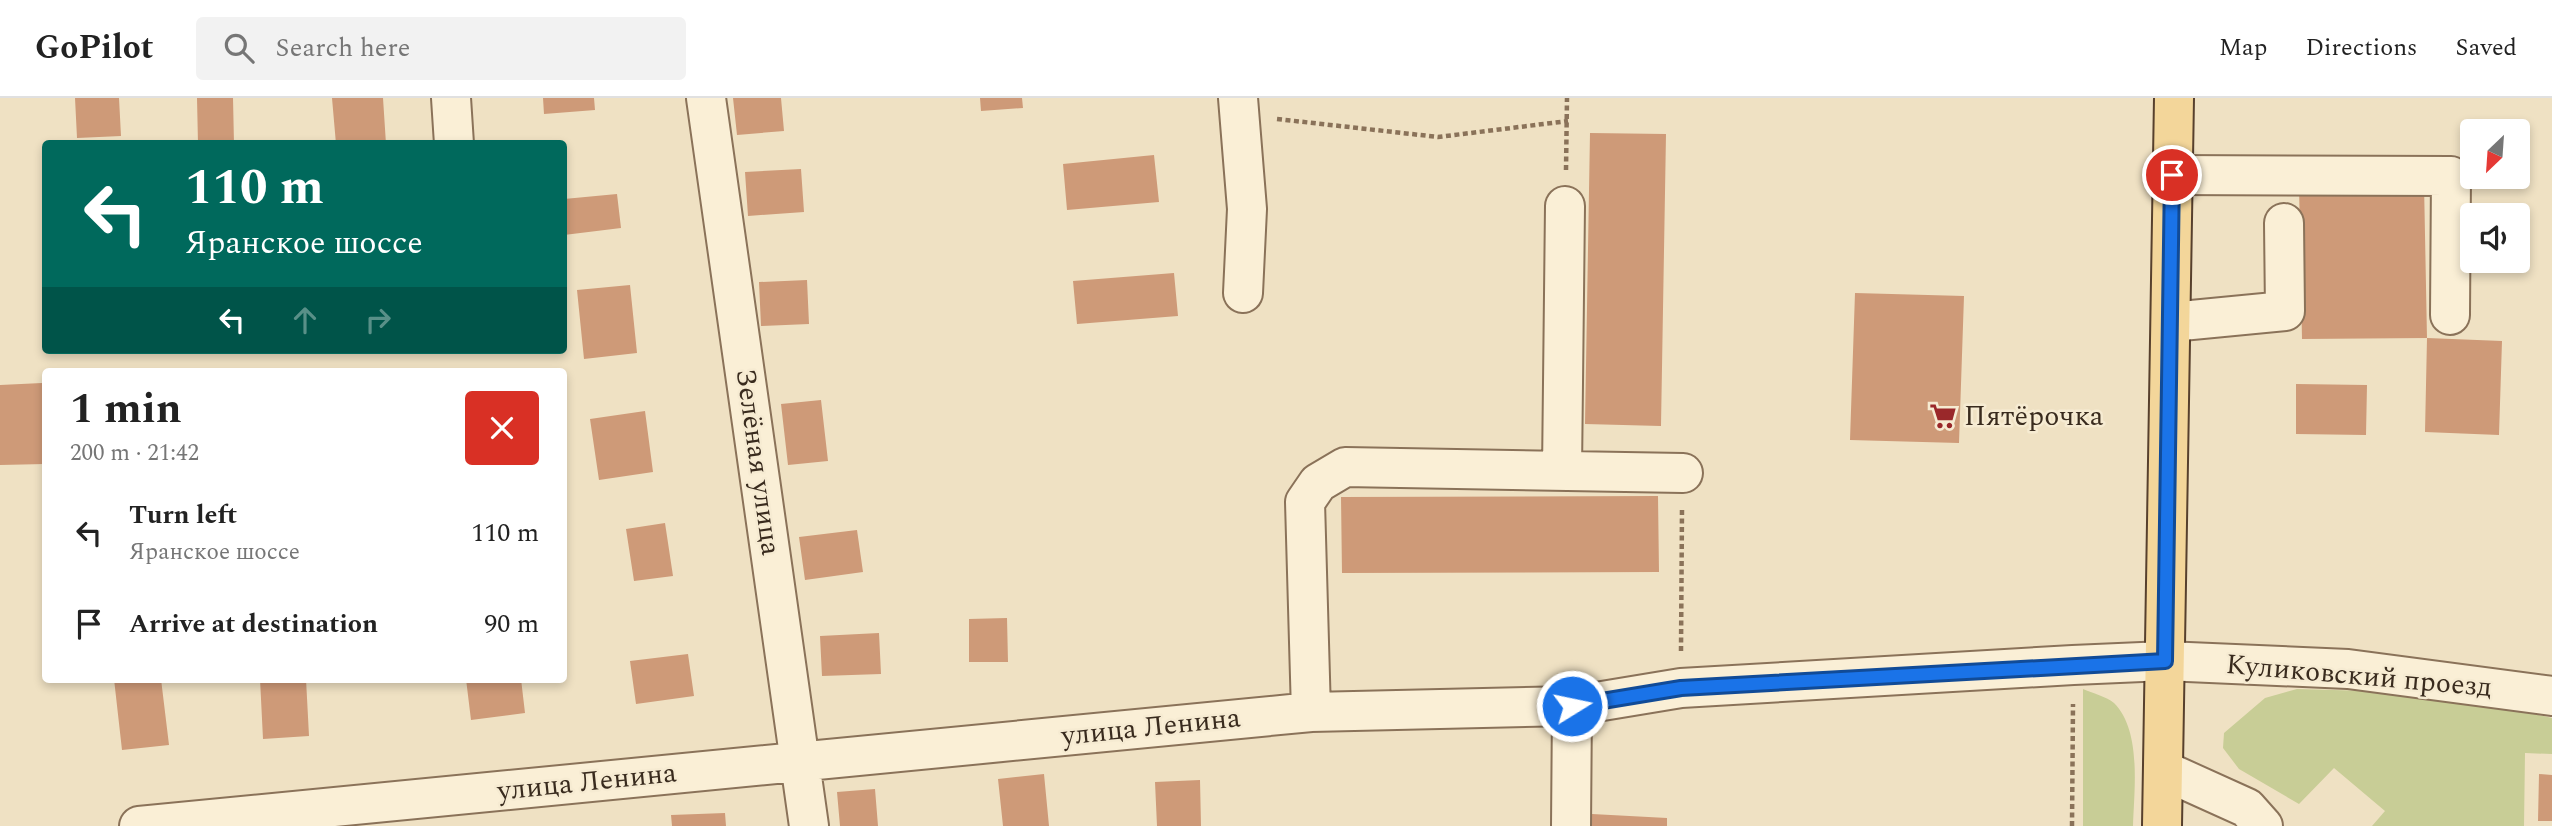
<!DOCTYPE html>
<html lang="en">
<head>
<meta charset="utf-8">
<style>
  body { margin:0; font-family:Spectral,serif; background:#f2f2f2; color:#222; height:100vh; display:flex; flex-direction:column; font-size:26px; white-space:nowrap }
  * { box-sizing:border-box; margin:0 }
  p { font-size:23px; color:#767676 }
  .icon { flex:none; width:38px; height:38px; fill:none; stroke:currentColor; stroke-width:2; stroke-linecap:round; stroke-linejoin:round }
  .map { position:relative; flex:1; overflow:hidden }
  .details { position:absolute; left:42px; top:270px; width:525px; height:315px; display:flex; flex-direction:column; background:#fff; border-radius:7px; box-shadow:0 4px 10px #0003 }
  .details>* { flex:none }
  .banner { position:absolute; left:42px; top:42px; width:525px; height:214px; border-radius:7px; box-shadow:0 4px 10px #0003; background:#00695c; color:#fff; overflow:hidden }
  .needle { width:46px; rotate:205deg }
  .fabs { position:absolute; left:2460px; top:21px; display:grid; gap:14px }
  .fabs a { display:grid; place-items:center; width:70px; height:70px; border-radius:7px; background:#fff; box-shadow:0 4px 10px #0003; font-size:35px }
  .pin { position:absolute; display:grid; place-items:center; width:60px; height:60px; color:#fff; margin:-30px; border:4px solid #fff; border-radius:50%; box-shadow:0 2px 7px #0007 }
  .me { position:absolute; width:77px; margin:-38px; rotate:80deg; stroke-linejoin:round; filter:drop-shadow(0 0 5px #0008) }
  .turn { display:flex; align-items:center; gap:24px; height:147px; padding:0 28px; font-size:32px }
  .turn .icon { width:91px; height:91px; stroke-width:2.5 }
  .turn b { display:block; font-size:49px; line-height:60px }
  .lanes { display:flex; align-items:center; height:66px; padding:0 28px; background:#0003; justify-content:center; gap:35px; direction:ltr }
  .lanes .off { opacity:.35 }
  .round { display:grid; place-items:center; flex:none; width:74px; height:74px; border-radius:7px; background:#f2f2f2 }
  .headline { display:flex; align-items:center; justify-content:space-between; height:119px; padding:0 28px }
  h1 { font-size:42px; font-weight:700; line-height:52px }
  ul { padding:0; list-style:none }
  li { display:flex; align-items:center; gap:21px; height:91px; padding:0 28px }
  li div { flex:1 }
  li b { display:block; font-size:26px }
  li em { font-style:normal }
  header { display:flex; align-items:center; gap:42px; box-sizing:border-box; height:98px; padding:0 35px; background:#fff; border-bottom:2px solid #e0e0e0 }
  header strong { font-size:33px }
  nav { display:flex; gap:38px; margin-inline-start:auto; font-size:24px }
  .search { width:490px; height:63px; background:#f2f2f2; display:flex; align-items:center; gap:18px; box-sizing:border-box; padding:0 24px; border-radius:7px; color:#767676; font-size:26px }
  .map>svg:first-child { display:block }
  .green { fill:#c8cd96 }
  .building { fill:#ce9a78 }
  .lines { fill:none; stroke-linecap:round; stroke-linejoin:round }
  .minor-casing { stroke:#8a7259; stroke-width:42 }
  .major-casing { stroke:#57402d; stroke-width:42 }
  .path { stroke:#8a7259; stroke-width:4.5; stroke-dasharray:5 3.5; stroke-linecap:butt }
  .minor { stroke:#faefd6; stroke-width:38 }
  .major { stroke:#f3d69a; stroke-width:38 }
  .route-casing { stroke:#114b97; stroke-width:18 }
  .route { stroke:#1a73e8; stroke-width:12 }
  .labels { text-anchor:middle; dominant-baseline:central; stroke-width:5; stroke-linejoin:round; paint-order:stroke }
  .poi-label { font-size:28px; fill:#392b1e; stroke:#f6ebd2; text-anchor:start }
  .street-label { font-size:28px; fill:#392b1e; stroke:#f6ebd2 }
</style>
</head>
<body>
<header>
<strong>GoPilot</strong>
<div class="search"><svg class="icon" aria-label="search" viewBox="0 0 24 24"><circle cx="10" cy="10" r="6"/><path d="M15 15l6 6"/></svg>Search here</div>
<nav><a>Map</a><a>Directions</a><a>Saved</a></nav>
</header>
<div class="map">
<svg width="2552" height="728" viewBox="0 0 2552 728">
  <rect width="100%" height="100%" fill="#efe1c3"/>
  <path class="green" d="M2083 591C2092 595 2107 599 2114 605 2142 633 2134 692 2133 728H2083Z
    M2297 591 2442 595 2552 620V656L2525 655 2524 728H2372L2385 713 2334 670 2299 706 2239 671 2223 650 2224 635 2265 600Z"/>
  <path class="building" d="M75 0H119L121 38 77 40Z
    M197 0H233L234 46H198Z
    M332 0H383L386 46H336Z
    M543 0H594L595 12 544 16Z
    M733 0H781L784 33 737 37Z
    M980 0H1022L1023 10 981 13Z
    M1590 35 1666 36 1661 328 1585 326Z
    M1154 57 1159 104 1067 112 1063 66Z
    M801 71 804 114 748 118 745 74Z
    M2424 85 2427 240 2302 241 2299 87Z
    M617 96 621 130 564 137V101Z
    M1174 175 1178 218 1077 226 1073 183Z
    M807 182 809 226 761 228 759 184Z
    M630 187 637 255 584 261 577 192Z
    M1855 195 1964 198 1959 345 1850 342Z
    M2427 240 2502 243 2499 337 2425 334Z
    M42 285 45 366 0 367V287Z
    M2296 286 2367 287 2366 337 2296 336Z
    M821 302 828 363 788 367 781 306Z
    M645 313 653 374 599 382 590 321Z
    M1658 398 1659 474 1342 475 1341 399Z
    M665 425 673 478 634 483 626 431Z
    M857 432 863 474 805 482 799 439Z
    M1007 520 1008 564H969V521Z
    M879 535 881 576 822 578 820 538Z
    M688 556 694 598 636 606 630 563Z
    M114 581H161L169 647 122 652Z
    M260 581H306L309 638 263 641Z
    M466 581H521L525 615 471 622Z
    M1044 676 1049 728H1003L998 681Z
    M2539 676 2552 677V723H2538Z
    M1200 682 1201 728H1157L1155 684Z
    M875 691 878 728H840L837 694Z
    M725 715 726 728H672L671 717Z
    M1592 716 1667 720V728H1592Z"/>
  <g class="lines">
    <defs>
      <path id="minor" d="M451 0 454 46
        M706 0 809 728
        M1238 0 1247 111 1243 195
        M2172 77 2451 78 2450 217
        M2171 224 2285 213 2284 125
        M1562 373 1565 108
        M1311 614 1305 404 1318 385 1345 369 1683 375
        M2163 672 2247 710 2263 728
        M139 728 1311 614 1572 608 1681 590 2073 567 2165 563 2348 571 2552 598
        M1571 728 1572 608"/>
      <path id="major" d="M2162 728 2174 0"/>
    </defs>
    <use href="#minor" class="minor-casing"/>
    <use href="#major" class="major-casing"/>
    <path class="path" d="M1277 21 1438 39 1568 23
      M1566 72 1567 0
      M1681 553 1682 411
      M2072 728 2073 606"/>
    <use href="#minor" class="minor"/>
    <use href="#major" class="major"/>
  </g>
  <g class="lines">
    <defs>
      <path id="route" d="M1572 608 1681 590 2165 563 2172 77"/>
    </defs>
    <use href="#route" class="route-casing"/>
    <use href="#route" class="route"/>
  </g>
  <defs>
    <symbol id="supermarket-bare" viewBox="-9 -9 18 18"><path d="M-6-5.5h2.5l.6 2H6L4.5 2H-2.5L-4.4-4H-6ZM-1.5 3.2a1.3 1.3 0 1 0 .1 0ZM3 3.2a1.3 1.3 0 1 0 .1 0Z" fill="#9a282a" stroke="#f6ebd2" stroke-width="2.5" paint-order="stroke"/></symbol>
  </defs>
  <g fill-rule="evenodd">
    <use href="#supermarket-bare" x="1924" y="299" width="38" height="38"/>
  </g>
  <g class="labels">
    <g class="poi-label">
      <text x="1964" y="318">Пятёрочка</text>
    </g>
    <g class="street-label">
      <text transform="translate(758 364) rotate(82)">Зелёная улица</text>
      <text transform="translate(2359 578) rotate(5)">Куликовский проезд</text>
      <text transform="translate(1151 629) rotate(-6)">улица Ленина</text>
      <text transform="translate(587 684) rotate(-6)">улица Ленина</text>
    </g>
  </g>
</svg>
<div class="fabs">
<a><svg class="needle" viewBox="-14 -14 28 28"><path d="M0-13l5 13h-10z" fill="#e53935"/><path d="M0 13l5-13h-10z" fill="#767676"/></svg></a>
<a><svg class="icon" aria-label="sound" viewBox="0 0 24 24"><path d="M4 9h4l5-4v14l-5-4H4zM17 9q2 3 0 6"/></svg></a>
</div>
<div class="pin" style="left:2172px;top:77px;background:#d93025"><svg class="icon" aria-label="arrive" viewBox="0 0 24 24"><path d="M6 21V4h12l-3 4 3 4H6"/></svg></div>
<svg class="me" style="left:1572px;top:608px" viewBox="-20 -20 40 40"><circle r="17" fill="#1a73e8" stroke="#fff" stroke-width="3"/><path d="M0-11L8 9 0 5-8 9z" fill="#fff"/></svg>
<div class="banner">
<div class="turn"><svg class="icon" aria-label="left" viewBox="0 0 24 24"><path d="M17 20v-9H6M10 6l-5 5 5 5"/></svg><div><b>110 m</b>Яранское шоссе</div></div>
<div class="lanes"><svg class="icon" aria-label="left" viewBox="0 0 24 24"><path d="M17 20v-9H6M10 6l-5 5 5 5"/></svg><svg class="icon off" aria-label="ahead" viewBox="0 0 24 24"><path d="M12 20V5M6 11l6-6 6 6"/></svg><svg class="icon off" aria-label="right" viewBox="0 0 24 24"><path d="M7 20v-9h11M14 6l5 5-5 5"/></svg></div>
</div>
<section class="details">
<div class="headline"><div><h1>1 min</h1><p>200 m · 21:42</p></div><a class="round" style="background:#d93025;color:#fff"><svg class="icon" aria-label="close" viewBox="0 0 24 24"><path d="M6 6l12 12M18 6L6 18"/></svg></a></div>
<ul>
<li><svg class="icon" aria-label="left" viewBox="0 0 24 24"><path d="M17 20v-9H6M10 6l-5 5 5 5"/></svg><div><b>Turn left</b><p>Яранское шоссе</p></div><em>110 m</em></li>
<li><svg class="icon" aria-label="arrive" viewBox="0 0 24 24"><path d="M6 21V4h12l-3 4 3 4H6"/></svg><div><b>Arrive at destination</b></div><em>90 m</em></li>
</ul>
</section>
</div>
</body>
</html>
